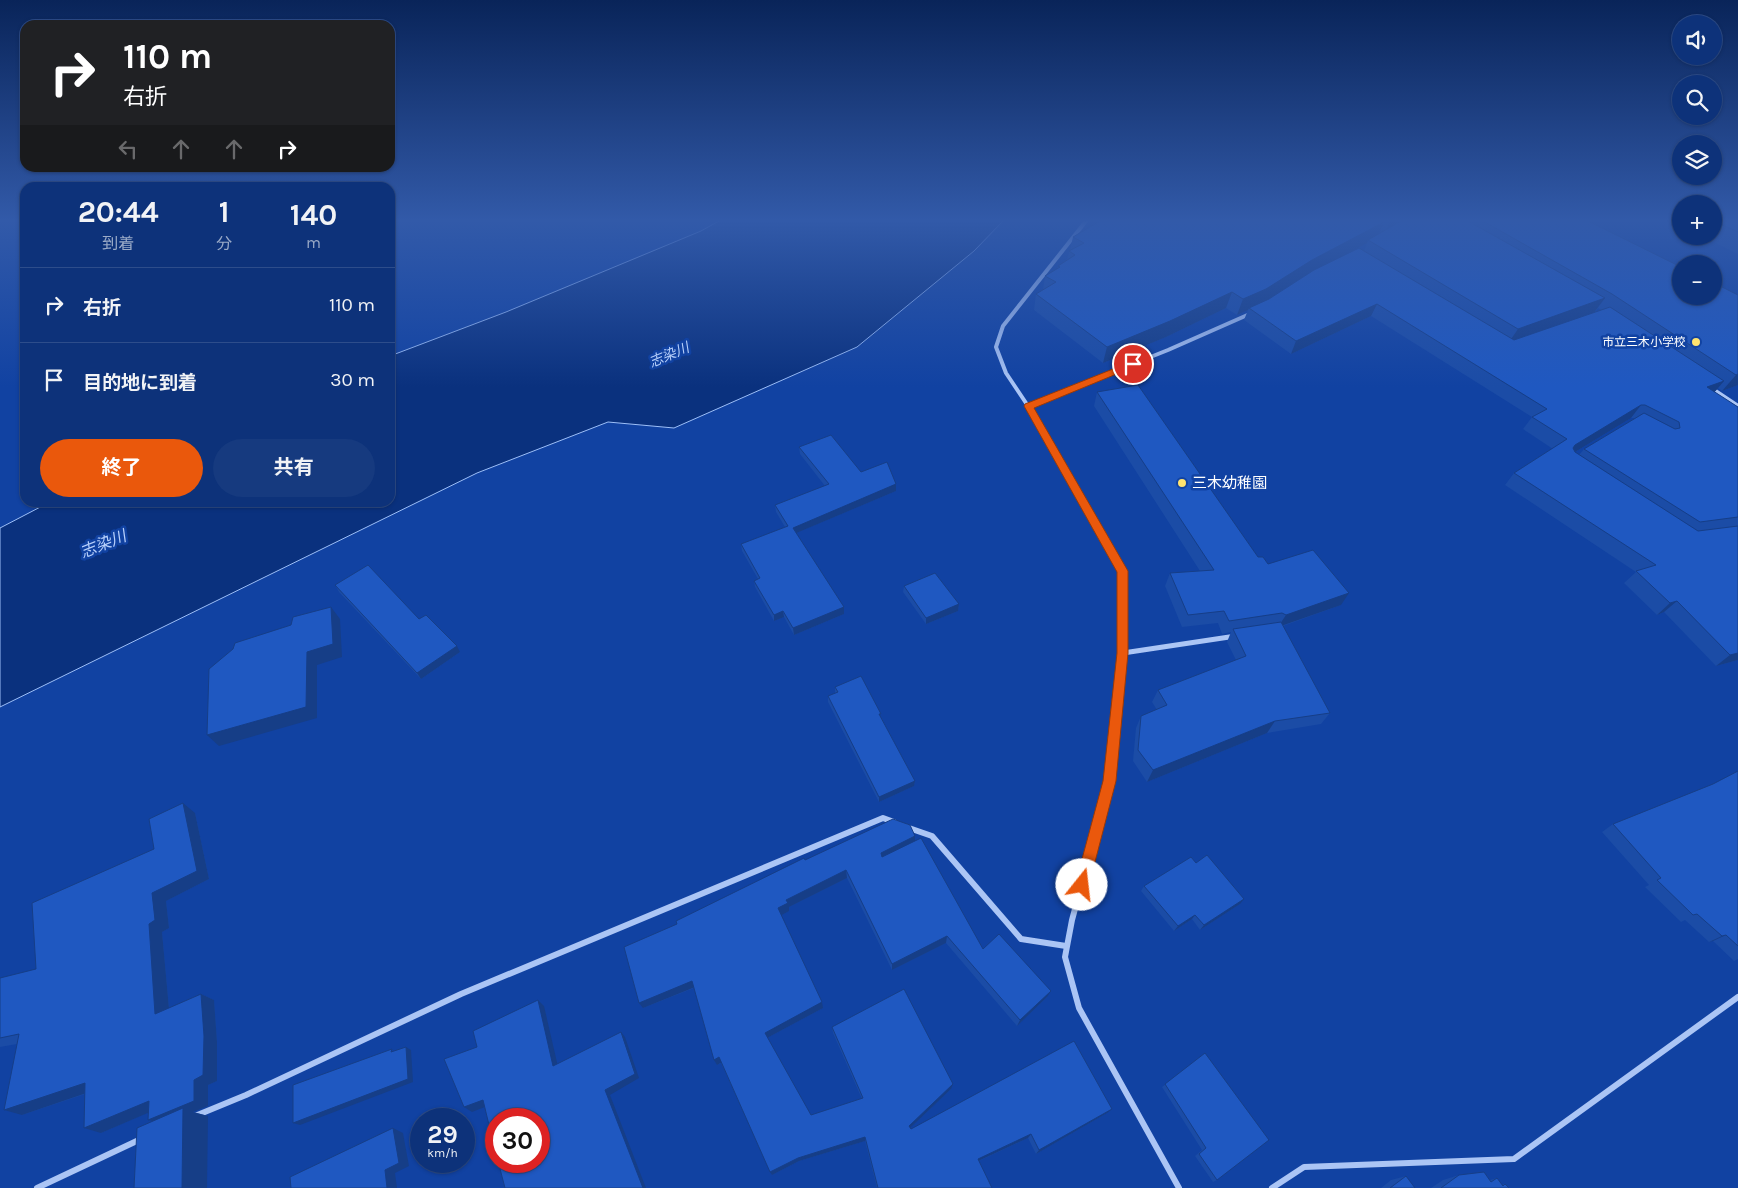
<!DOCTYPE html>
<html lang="ja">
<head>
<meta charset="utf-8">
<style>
  body { margin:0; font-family:Karla,"Noto Sans JP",sans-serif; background:#163a7f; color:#f1f3f6; height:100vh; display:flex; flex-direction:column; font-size:19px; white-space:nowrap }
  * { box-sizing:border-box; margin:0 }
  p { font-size:16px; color:#9aaac7 }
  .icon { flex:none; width:28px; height:28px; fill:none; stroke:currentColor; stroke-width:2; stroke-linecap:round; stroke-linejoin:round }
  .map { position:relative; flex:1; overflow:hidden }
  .drawer { position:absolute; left:20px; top:182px; width:375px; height:325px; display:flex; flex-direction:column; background:#0d327a; border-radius:15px; box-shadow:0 1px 4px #0004,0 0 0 1px #2d4d8b }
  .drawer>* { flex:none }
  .banner { position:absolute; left:20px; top:20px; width:375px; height:152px; border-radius:15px; box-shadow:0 1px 4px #0004,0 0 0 1px #2d4d8b; background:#202124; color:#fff; overflow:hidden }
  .controls { position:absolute; left:1672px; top:15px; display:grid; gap:10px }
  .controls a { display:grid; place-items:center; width:50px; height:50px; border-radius:50%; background:#0d327a; box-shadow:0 1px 4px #0004,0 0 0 1px #2d4d8b; font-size:25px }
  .speed { position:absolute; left:410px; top:1108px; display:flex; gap:10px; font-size:25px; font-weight:700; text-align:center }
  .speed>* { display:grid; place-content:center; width:65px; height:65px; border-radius:50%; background:#0d327a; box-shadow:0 1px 4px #0004,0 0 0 1px #2d4d8b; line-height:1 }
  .speed small { font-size:12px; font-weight:400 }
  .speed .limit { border:8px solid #d22; background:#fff; color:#111 }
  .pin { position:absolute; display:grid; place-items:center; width:42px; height:42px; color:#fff; margin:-21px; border:2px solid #fff; border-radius:50%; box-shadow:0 1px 5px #0007 }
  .me { position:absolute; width:55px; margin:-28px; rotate:16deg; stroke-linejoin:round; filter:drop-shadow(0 0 4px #0008) }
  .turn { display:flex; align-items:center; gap:18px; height:105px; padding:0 20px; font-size:22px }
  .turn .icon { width:65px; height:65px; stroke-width:2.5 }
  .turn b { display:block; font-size:35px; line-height:42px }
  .lanes { display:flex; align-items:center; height:48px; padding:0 20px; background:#0003; justify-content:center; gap:25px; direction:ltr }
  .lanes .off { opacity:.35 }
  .eta { display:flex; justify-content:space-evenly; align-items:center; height:85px; text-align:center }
  .eta b { font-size:30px; font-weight:700; line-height:35px }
  .cta { display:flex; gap:10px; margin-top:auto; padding:10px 20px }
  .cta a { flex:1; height:58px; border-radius:30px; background:#ea580c; color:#fff; font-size:20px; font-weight:700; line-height:58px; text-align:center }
  .cta a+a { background:#163a7f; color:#f1f3f6 }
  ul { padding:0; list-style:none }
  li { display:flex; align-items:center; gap:15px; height:75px; padding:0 20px; border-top:1px solid #2d4d8b }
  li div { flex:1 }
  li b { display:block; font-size:19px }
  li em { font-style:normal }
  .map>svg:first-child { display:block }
  .water { fill:#0a317e; stroke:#9dbff8 }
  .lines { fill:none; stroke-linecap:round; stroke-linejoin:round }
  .minor-far2 { stroke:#abc5f5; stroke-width:4 }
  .minor-far1 { stroke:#abc5f5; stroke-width:5 }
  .minor { stroke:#abc5f5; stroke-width:6 }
  .wall { fill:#1b4ca6; fill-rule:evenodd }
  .shaded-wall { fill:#163e87 }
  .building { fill:#1f58c1; stroke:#163e87 }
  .route { fill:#ea580c; stroke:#983908 }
  .poi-dot { fill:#ffe36f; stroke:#1142a2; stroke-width:2 }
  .labels { text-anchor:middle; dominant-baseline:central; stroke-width:5; stroke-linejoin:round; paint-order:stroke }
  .far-poi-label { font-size:12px; fill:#fff; stroke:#1142a2; text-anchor:end }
  .far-water-label { font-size:14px; font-style:italic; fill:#b8d0fb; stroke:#1142a2 }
  .poi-label { font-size:15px; fill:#fff; stroke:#1142a2; text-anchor:start }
  .water-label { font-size:16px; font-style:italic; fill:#b8d0fb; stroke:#1142a2 }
</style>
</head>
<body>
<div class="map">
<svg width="1738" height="1188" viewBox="0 0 1738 1188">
  <rect width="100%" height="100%" fill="#1142a2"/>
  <path class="water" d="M719 221H1003L974 251 857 347 674 428 608 422 477 473 0 707V528L48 503 390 502V356L506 312 701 231Z"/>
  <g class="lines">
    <path class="minor-far2" d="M1711 388 1738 406
      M1028 406 1168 350 1252 313
      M1062 466 1028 406 1006 373 996 347 1003 326 1086 221"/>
    <path class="minor-far1" d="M1062 465 1123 571V653L1110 781
      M1123 653 1236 636"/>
    <path class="minor" d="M1110 780 1072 920 1065 957 1079 1008 1179 1188
      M906 827 932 836 1021 939 1066 946
      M195 1116 246 1095 461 994 883 818 894 822
      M37 1188 141 1139
      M1272 1188 1304 1167 1514 1159 1738 997"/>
  </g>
  <path class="wall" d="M1095 221H1588L1738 295V385L1722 391 1718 388 1714 392 1738 407V660L1716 666 1664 612 1657 615 1624 583 1636 572 1505 485 1514 473 1553 449 1523 429 1532 417 1371 316 1291 354 1244 320 1248 310 1237 315 1226 308 1166 337 1103 363 1034 310 1036 294 1043 290 1045 276 1057 269 1058 266 1067 260 1069 251 1070 250 1073 237 1095 224ZM1367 243 1364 251 1343 256ZM1598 308 1601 310 1595 312ZM1631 418H1635L1584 449 1579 455 1575 452Z
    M1669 221H1681V227Z
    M1714 221H1738V254L1701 236H1714Z
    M1097 392 1258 557 1268 564 1341 605 1283 626 1330 713 1321 724 1267 733 1147 782 1133 761 1136 728 1141 716 1157 710 1152 702 1158 690 1236 660 1227 642 1231 632 1222 634 1218 623 1182 627 1165 586 1170 573 1200 571 1094 406Z
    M799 447 861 472 896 491 796 533 844 614 794 635 784 617 774 621 755 587 754 581 758 579 742 551 741 544 785 527 776 512 775 505 825 486 800 454Z
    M335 585 419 619 460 652 421 679 339 592Z
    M904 586 959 604 958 611 926 624 903 592Z
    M835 687 881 717 915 781 914 786 879 802 828 702V696L835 693Z
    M1738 771V959L1734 961 1713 941 1709 942 1685 920 1681 922 1645 887 1649 885 1602 832 1613 824 1713 784Z
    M195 813 209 879 166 901 169 928 162 932 169 1008 201 994 214 1000 217 1042V1081L208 1085V1106L193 1112 208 1116 153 1121 148 1120 149 1112 101 1133 85 1094 22 1115 17 1044 0 1047V978L36 969 154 849Z
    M915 836V841L983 949 1047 997 1017 1026 946 943 892 970 847 878 789 907V911L781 915 823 1008 767 1038 811 1115 862 1099 833 1033 832 1027 951 1089 910 1128 911 1129 1107 1113 1036 1154 1028 1138 979 1161 992 1188H877L865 1141 799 1161 772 1175 721 1063 717 1065 694 988 643 1008 677 924 805 860Z
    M1196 863 1240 904 1200 930 1192 919 1174 931 1141 891 1144 886Z
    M1205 1053 1217 1180 1213 1182 1195 1156 1202 1150 1162 1087Z
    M1459 1175 1490 1180 1497 1178 1502 1185 1505 1184 1509 1188H1431L1443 1180Z
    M1406 1176 1415 1188H1381L1391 1180Z"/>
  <path class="shaded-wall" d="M1390 221H1406L1385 233Z
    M1384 222 1377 238 1368 240 1367 243 1305 276 1260 305 1249 308 1248 310 1237 315 1243 299 1312 260Z
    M1232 292 1226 308 1166 337 1103 363 1107 347Z
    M1605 298 1593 314 1507 345 1518 329Z
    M1377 304 1371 316 1291 354 1296 341Z
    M1738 374V385L1722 391 1736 375Z
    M1724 381 1713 394 1707 387Z
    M1641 405 1631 418 1565 458 1575 445Z
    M896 484V491L794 534 793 528Z
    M1349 593 1341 605 1278 627 1286 615Z
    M1677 601 1664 612 1657 615 1670 603Z
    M959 604 958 611 926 624V618Z
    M331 607 340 619 342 657 317 665V718L219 746 207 735Z
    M844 607V614L794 635 793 628Z
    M783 611 784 617 774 621V615Z
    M457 646 460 652 421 679 417 673Z
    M1738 653V660L1716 666 1730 655Z
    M1275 721 1267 733 1147 782 1153 770Z
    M915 781 914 786 879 802V797Z
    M183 803 195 813 209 879 166 901 169 928 162 932 170 1020 155 1014 149 924 152 893Z
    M915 836V844L880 861 881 853Z
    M846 870 847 878 789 907V911L780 916 778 908 786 900Z
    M1244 899 1240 904 1200 930 1204 925Z
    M1195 915 1192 919 1174 931 1178 926Z
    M1726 935 1713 941 1709 942 1722 936Z
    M947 936 946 943 892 970V964Z
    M692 981 695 987 643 1008 639 1003Z
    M1051 991 1047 997 1017 1026 1020 1020Z
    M201 994 214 1000 217 1042V1081L208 1085V1106L193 1112 208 1116 207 1188H182L164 1124 148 1120 194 1080Z
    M538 1000 544 1006 559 1071 553 1066Z
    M822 1002 823 1008 767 1038 765 1033Z
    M621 1032 625 1037 639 1078 610 1095 646 1188H643L605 1090Z
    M406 1047 411 1050 413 1082 300 1125 293 1123Z
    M719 1057 722 1062 717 1065 714 1060Z
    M85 1083 101 1088 22 1115 4 1110Z
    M953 1084 951 1089 908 1130 909 1126Z
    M483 1100 490 1105 472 1112 464 1107Z
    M149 1101 164 1106 101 1133 84 1128Z
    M1112 1109 1107 1113 1036 1154 1039 1150Z
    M393 1128 403 1133 409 1166 395 1173 397 1188H387L385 1170Z
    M1031 1134 1028 1138 976 1162 978 1159Z
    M865 1137V1141L799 1161 772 1175 770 1172 798 1158Z"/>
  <path class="building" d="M1100 221H1382L1384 222 1312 260 1266 289 1243 299 1232 292 1170 321 1107 347 1036 294 1056 282 1045 276 1060 267 1058 266 1075 255 1069 251 1084 243 1073 237Z
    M1401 221H1468L1605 298 1518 329 1368 240Z
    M1483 221H1588L1681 267V296H1714V283L1738 295V374L1736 375 1612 294Z
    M1714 221H1738V232Z
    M1359 248 1514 340 1610 307 1724 381 1707 387 1738 407V517L1700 522 1584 449 1644 413 1675 429 1680 428 1679 422 1645 405H1641L1575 445 1573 448 1575 452 1698 531 1738 526V653L1730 655 1677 601 1670 603 1636 571 1656 565 1514 473 1567 439 1532 417 1547 409 1377 304 1296 341 1249 308 1269 299 1314 270Z
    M1138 385 1258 557H1263L1268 564 1313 550 1349 593 1286 615 1282 613 1229 621 1224 611 1188 615 1170 573 1214 570 1097 392Z
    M831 435 861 472 887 462 896 484 793 528 844 607 793 628 783 611 774 615 754 581 760 578 741 544 788 526 775 505 829 484 799 447Z
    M368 565 419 619 426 615 457 646 417 673 335 585Z
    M935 573 959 604 926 618 904 586Z
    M331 607 333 644 307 652 306 707 207 735 209 669 233 649 235 643 291 625 293 617Z
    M1281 622 1330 713 1275 721 1153 770 1138 750 1141 716 1167 705 1158 690 1246 656 1233 629Z
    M861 676 881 714H879L915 781 879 797 828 696 838 692 835 687Z
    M1738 771V946L1726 935 1722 936 1697 914 1693 915 1657 880 1661 878 1613 824 1713 784Z
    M183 803 197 871 152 893 155 920 149 924 155 1014 201 994 204 1036 203 1075 194 1080V1101L148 1120 149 1101 84 1128 85 1083 4 1110 19 1034 0 1038V978L36 969 32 903 154 849 149 819Z
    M893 819 910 825 915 836 881 853 882 857 921 838 983 949 999 934 1051 991 1020 1020 947 936 892 964 846 870 786 900 788 903 778 908 822 1002 765 1033 811 1115 863 1098 832 1027 904 989 953 1084 909 1126 911 1129 1074 1041 1112 1109 1039 1150 1031 1134 978 1159 992 1188H878L865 1137 798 1158 770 1172 719 1057 714 1060 692 981 639 1003 624 947 677 924 676 921 804 858 805 860Z
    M1207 855 1244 899 1204 925 1195 915 1178 926 1144 886 1191 857 1196 863Z
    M538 1000 553 1066 621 1032 635 1074 605 1090 643 1188H505L498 1161H539V1119H496V1154L483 1100 464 1107 444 1059 477 1047 473 1031Z
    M406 1047 408 1079 293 1123V1085L392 1049 391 1052Z
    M1205 1053 1269 1140 1217 1180 1199 1154 1206 1148 1165 1084Z
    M183 1108 182 1188H134L137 1128Z
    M393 1128 399 1163 385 1170 387 1188H291L290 1177Z
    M1484 1172 1491 1182 1497 1178 1503 1186 1505 1184 1509 1188H1441L1459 1175Z
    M1406 1176 1415 1188H1390Z"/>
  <linearGradient id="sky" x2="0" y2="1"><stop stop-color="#092459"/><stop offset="0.57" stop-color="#325aa9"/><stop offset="1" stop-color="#325aa9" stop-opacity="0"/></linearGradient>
  <rect width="1738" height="387" fill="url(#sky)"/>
  <path class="route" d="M1133 361 1138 364 1136 366 1034 408 1128 571V653L1116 781 1089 885 1087 890 1082 892 1077 890 1075 885 1103 781 1117 653V572L1024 406 1025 404Z"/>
  <g class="poi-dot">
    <circle cx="1696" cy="342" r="5"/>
    <circle cx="1182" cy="483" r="5"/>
  </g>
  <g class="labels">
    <g class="far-poi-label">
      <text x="1686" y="342">市立三木小学校</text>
    </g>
    <g class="far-water-label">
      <text transform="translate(669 355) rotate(-23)">志染川</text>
    </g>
    <g class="poi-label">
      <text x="1192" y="483">三木幼稚園</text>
    </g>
    <g class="water-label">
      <text transform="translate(103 544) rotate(-22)">志染川</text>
    </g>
  </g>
</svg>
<div class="controls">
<a><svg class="icon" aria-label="sound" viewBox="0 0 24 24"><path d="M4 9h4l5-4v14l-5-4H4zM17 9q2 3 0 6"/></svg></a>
<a><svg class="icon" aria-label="search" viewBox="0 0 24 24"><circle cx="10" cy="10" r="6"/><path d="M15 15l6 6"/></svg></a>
<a><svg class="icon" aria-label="layers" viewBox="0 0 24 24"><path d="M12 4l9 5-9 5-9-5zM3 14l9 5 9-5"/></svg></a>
<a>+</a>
<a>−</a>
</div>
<div class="speed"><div>29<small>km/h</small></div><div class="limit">30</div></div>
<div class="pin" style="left:1133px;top:364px;background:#d93025"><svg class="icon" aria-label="arrive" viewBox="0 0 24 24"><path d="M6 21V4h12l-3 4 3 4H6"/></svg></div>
<svg class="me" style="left:1082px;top:885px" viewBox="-20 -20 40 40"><circle r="19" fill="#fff"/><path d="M0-13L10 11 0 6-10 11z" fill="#ea580c"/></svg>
<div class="banner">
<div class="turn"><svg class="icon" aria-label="right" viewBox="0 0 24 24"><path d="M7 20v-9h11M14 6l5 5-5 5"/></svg><div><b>110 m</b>右折</div></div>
<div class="lanes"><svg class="icon off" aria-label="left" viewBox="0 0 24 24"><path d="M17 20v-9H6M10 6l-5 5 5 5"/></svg><svg class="icon off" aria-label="ahead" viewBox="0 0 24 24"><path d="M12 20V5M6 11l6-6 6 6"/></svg><svg class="icon off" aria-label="ahead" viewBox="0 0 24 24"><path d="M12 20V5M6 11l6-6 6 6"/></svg><svg class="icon" aria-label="right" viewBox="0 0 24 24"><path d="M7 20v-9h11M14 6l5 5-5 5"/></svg></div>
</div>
<section class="drawer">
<div class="eta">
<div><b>20:44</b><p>到着</p></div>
<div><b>1</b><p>分</p></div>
<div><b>140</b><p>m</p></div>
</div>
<ul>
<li><svg class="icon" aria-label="right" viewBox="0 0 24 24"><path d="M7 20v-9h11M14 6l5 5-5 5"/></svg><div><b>右折</b></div><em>110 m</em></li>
<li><svg class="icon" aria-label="arrive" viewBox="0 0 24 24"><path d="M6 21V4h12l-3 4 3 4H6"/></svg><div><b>目的地に到着</b></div><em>30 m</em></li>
</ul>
<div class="cta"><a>終了</a><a>共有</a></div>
</section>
</div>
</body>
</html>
